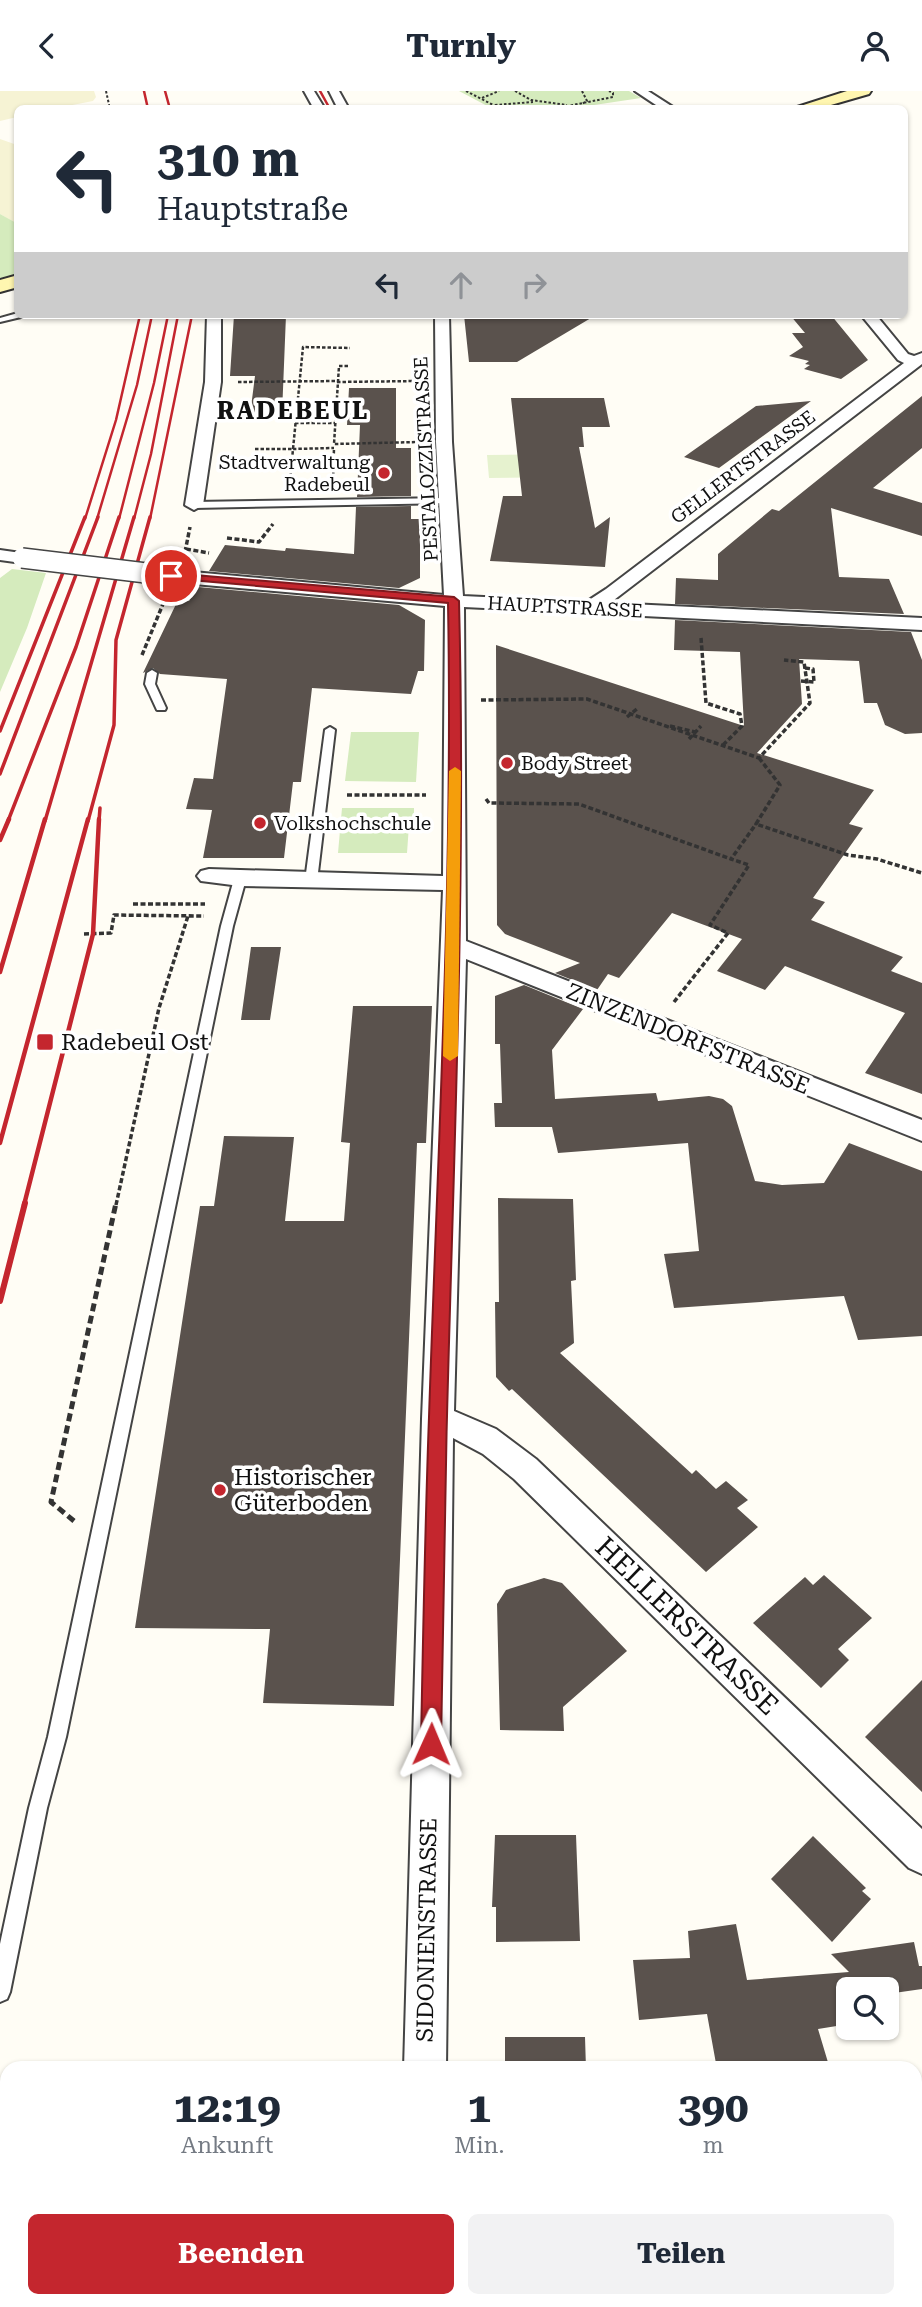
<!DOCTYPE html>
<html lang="de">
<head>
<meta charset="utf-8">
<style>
  body { margin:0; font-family:"Roboto Serif",serif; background:#f2f2f3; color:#1f2937; height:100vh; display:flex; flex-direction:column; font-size:26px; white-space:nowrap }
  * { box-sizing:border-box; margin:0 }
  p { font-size:23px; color:#747a83 }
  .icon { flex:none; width:38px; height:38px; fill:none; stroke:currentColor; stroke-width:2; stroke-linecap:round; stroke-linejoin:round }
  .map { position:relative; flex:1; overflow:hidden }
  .details { position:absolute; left:0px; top:1970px; width:922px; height:247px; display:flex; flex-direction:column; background:#fff; border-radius:21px 21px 0 0; box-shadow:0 2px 5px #0004 }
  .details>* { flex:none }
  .guide { position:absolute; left:14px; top:14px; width:894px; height:214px; border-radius:10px; box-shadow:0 2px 5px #0004; background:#fff; color:#1f2937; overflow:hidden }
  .controls { position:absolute; left:836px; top:1886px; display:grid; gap:14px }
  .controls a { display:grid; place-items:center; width:63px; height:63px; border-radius:10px; background:#fff; box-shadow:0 2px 5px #0004; font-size:35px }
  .pin { position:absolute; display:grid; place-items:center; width:60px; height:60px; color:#fff; margin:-30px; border:4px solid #fff; border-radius:50%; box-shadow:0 2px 7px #0007 }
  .me { position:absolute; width:77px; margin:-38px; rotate:1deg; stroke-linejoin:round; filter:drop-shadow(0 0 5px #0008) }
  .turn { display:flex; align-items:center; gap:24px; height:147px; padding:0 28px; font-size:32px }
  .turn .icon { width:91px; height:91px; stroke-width:2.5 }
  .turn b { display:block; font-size:49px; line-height:60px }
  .lanes { display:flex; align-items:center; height:66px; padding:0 28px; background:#0003; justify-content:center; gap:35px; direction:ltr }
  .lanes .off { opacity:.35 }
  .eta { display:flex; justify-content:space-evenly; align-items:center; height:119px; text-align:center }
  .eta b { font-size:42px; font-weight:700; line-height:49px }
  .cta { display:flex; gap:14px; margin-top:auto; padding:14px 28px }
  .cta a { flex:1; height:80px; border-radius:10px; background:#c4262e; color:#fff; font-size:28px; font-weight:700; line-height:80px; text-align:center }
  .cta a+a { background:#f2f2f3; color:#1f2937 }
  header { display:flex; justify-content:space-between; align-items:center; height:91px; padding:0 28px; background:#fff; font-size:32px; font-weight:700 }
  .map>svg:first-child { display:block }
  .farmland { fill:#f6f3d4 }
  .green { fill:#d5ebbd }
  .pitch { fill:#e6f2cf }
  .building { fill:#5a524d }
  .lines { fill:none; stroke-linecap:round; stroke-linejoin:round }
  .lane-casing { stroke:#444; stroke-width:4 }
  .street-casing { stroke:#444; stroke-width:4 }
  .secondary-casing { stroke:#333; stroke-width:4 }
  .path-far3 { stroke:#333; stroke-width:2; stroke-dasharray:2.5 2; stroke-linecap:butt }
  .path-far2 { stroke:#333; stroke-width:2.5; stroke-dasharray:3.5 2; stroke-linecap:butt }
  .path-far1 { stroke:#333; stroke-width:3.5; stroke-dasharray:5 2.5; stroke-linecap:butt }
  .path { stroke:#333; stroke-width:5; stroke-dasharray:8 4.5; stroke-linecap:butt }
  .lane { fill:#fff; fill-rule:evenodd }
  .street { fill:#fff; fill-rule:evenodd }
  .secondary { fill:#fff6b0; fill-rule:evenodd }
  .rail-far3 { stroke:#c4262e; stroke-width:2.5 }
  .rail-far2 { stroke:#c4262e; stroke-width:3.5 }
  .rail-far1 { stroke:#c4262e; stroke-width:4.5 }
  .rail { stroke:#c4262e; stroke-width:6 }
  .street-bridge-casing { stroke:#444; stroke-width:22; stroke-linecap:butt }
  .path-bridge { stroke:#333; stroke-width:3.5; stroke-dasharray:5 2.5; stroke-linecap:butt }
  .street-bridge { stroke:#fff; stroke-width:19 }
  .route { fill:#c4262e; stroke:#7f191e; stroke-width:2 }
  .slow { fill:#f59e0b }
  .poi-dot { fill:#c4262e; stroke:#fff; stroke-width:2.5 }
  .labels { text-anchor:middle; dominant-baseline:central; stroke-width:7; stroke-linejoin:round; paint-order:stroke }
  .far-street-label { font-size:19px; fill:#111; stroke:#fff }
  .far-poi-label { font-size:19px; fill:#111; stroke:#fff; text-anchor:start }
  .street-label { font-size:23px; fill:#111; stroke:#fff }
  .poi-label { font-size:23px; fill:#111; stroke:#fff; text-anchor:start }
  .far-district-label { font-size:24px; font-weight:bold; letter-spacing:2px; fill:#111; stroke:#fff }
  .near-street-label { font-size:28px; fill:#111; stroke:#fff }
</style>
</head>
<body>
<header><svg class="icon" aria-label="back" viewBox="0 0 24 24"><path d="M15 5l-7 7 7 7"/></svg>Turnly<svg class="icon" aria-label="person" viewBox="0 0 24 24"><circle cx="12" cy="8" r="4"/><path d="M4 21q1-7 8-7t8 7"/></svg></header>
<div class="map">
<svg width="922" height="2216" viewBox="0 0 922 2216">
  <rect width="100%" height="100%" fill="#fffdf5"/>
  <path class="farmland" d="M0 0H94L96 6 93 10 57 17 18 18 17 26 0 30Z
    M0 48 17 54V133L0 123Z"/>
  <path class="green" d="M459 0H629L641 7 574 17 493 18Z
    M0 123 18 133 17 183 0 188Z
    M12 478 46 482 27 537 0 601V487Z
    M351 641H419L416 691 345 690Z
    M342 717H414V733L409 734 407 762H338Z"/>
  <path class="pitch" d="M575 363 579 386 489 387 487 364Z"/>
  <path class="building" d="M234 224H286L282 323 250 324 255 285H230Z
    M464 224H596L517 271H469Z
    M790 224H831L868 269 841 288 804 278 810 274 805 273 809 270 789 265 803 256 792 242H805Z
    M349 297H396V357H411V405L357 406 360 334H347Z
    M922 305V357L873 397 922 412V445L831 417 839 486 889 488 904 523 675 513 676 487 718 489V463L772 418 779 420Z
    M511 307H604L610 336H582L584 356H579L595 437 610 426 605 476 490 470 503 405H522Z
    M811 310 719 377 684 366 756 315Z
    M411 415V428H420V487L399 497 209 480 225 454 285 460 286 457 354 463 356 416Z
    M198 496 399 514 425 529 424 580H418L411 603 312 597 301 691H293L284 767H203L212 719 186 718 194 687 213 688 227 588 160 583 153 577 143 582 178 509 189 510Z
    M675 529 911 541 922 569V642L905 643 885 634 877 612H864L859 570 799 568 802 613 757 662 874 699 849 733 863 737 813 807 825 811 811 829 903 866 891 880 922 892V1003L865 982 905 922 785 875 765 899 717 880 742 848 672 822 619 887 608 883 597 899 555 882 580 872 505 843 497 834 496 554 744 635 740 561 674 559Z
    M251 856H281L270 929H241Z
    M524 894 583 918 552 959 555 1008 656 1002 658 1010 709 1005 723 1008 732 1015 755 1090 782 1094 824 1092 849 1052 922 1080V1245L858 1249 844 1205 674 1217 664 1163 699 1160 688 1052 558 1062 552 1036H495L494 1012H502L500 953H495V905Z
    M353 915H432L426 1052H417L394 1615 263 1612 270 1538 135 1537 200 1115H214L224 1045 294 1046 285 1130H344L350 1052 341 1051Z
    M498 1107 573 1108 576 1189 571 1190 574 1252 560 1262 692 1383 696 1379 716 1398 726 1390 748 1409 737 1417 758 1436 706 1481 512 1298 509 1300 496 1286 495 1211H499Z
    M824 1484 872 1527 838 1558 849 1569 821 1597 753 1532 805 1486 813 1494Z
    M544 1487 562 1492 627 1560 563 1616 564 1640 500 1639 497 1513 506 1499Z
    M922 1589V1701L865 1646Z
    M495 1744H576L580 1850 496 1851V1816H492Z
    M813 1745 866 1797 862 1800 871 1808 832 1851 771 1788Z
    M736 1833 747 1889 849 1881 831 1863 914 1851 919 1875H922V1898L887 1903V1899H849V1933L818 1938 830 1978H717L707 1923 639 1929 633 1869 690 1867 688 1840Z
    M505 1946H585L586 1978H505Z"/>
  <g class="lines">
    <defs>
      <path id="lane" d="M18 222V224H22L21 226 0 231V227Z
        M448 407 451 408V412L194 417 190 414 194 411Z
        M152 579 157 582 155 593 166 617 165 619H157L145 593 147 582Z
        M330 636 335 639 317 790 311 794 305 790 325 639Z
        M240 784 246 788 233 835 66 1646 47 1717 10 1901 7 1908 0 1911V1853L29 1717 48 1646 221 835 234 788Z"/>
      <path id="street" d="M304 0H314L325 18H314Z
        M329 0H339L349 18H338Z
        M635 0H648L676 18H662Z
        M207 224H221V291L203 414 194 419 185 414 205 291Z
        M435 224H449L452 351 463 505 586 511 606 498 904 272 898 269 861 224H876L908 263 914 265 922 262V273L610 512 922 527V539L464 516 466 850 922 1029V1050L466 868 454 1320 496 1338 536 1368 922 1738V1783L909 1777 514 1388 483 1363 453 1347 446 1978H404L422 1328 443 799 240 795 201 790 197 785 201 780 209 778 443 785 445 515 171 491 162 485 171 479 444 504 436 351Z
        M0 459 28 463 31 467 22 472 0 469Z
        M397 2210H443V2216H397Z"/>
      <path id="secondary" d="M847 0H871L869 3 817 18H791Z
        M18 184V196L0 201V189Z"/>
    </defs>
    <use href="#lane" class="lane-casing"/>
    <use href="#street" class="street-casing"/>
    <use href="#secondary" class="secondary-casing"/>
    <path class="path-far3" d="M106 0 110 18
      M466 0 501 18
      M515 0 531 9 567 14
      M582 0 587 10 582 13
      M482 7 499 0
      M495 14 533 11
      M553 18 613 6V2L609 0"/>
    <path class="path-far2" d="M348 275H339L334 353 419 351
      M238 291 337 290
      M337 291 417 290
      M295 332H335
      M255 358H293L303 256 350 257
      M333 390 334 357
      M290 391 293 358 334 357"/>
    <path class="path-far1" d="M227 447 259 451 273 433
      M186 458 209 462
      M185 461 190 436
      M701 547 706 612 740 623 742 635 723 654
      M142 564 163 513
      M805 577 813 578 814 591
      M481 609 587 608 759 667 810 612 804 571 784 569
      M670 635 695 641
      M759 667 780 694 756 733 848 764 877 768 922 782
      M347 704H426
      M486 708 489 712 579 713 731 768
      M133 813H205
      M84 843 111 842 114 824 204 825
      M674 911 728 842 710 834 749 774 731 768 756 733
      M116 1114 159 917 188 825"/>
    <path class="path" d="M74 1430 51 1411 116 1112"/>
    <use href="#lane" class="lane"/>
    <use href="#street" class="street"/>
    <use href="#secondary" class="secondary"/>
    <path class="rail-far3" d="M144 0 148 18
      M165 0 170 18
      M320 0 330 18
      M85 428 116 329 140 224
      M97 428 137 294 152 224
      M119 428 154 292 168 224
      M134 428 151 363 178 224
      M150 428 192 224"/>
    <path class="rail-far2" d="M0 640 85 426
      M0 683 98 426
      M8 730 76 556 119 426
      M45 730 134 426
      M88 730 114 634 116 549 150 426
      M99 730 100 717"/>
    <path class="rail-far1" d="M0 749 9 728
      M0 881 45 728
      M0 1052 88 728
      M24 1114 93 843 99 728"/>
    <path class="rail" d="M0 1210 25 1112"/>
    <defs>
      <path id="street-bridge" d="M22 467 171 485"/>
    </defs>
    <use href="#street-bridge" class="street-bridge-casing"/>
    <path class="path-bridge" d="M801 590 814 591
      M627 626 638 617
      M689 648 701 635"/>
    <use href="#street-bridge" class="street-bridge"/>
  </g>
  <path class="route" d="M171 482 454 506 459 510C466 782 454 1053 447 1325 444 1434 443 1543 441 1653L438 1660 431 1663 424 1660 421 1653C423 1544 425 1435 429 1326 438 1055 453 784 448 512L168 487V483Z"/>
  <path class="slow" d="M455 676 461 680 458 965 450 970 443 965 449 680Z"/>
  <g class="poi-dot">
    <circle cx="384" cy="382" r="7"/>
    <circle cx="507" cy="672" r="7"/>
    <circle cx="260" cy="732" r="7"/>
    <rect x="36" y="942" width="18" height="18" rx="3.5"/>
    <circle cx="220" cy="1399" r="7"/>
  </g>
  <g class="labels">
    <g class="far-street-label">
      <text transform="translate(426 368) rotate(-93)">PESTALOZZISTRASSE</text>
      <text transform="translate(743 376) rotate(-37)">GELLERTSTRASSE</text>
      <text transform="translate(565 516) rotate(3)">HAUPTSTRASSE</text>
    </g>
    <g class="far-poi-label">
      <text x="370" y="371" text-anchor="end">Stadtverwaltung<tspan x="370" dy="22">Radebeul</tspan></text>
      <text x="521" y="672">Body Street</text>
      <text x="274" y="732">Volkshochschule</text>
    </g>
    <g class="street-label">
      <text transform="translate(688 948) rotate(22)">ZINZENDORFSTRASSE</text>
      <text transform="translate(427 1839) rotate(-89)">SIDONIENSTRASSE</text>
    </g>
    <g class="poi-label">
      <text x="61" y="951">Radebeul Ost</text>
      <text x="234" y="1386">Historischer<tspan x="234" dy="26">Güterboden</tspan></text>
    </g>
    <g class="far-district-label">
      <text x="293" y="320">RADEBEUL</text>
    </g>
    <g class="near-street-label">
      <text transform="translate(687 1535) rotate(44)">HELLERSTRASSE</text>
    </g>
  </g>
</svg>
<div class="controls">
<a><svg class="icon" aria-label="search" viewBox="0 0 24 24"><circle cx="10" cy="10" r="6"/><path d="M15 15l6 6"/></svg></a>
</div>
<div class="pin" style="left:171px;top:485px;background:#d93025"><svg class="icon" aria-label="arrive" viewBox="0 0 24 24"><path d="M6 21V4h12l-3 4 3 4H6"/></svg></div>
<svg class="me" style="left:431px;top:1653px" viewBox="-20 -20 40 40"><path d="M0-17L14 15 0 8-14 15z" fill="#c4262e" stroke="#fff" stroke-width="4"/></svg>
<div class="guide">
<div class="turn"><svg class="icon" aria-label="left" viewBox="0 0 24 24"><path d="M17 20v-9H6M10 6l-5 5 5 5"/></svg><div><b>310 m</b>Hauptstraße</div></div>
<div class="lanes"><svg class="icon" aria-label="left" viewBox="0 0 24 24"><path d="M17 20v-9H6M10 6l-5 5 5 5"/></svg><svg class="icon off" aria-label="ahead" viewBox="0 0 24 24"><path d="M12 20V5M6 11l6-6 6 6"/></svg><svg class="icon off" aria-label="right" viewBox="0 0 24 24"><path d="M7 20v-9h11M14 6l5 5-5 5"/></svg></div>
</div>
<section class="details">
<div class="eta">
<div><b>12:19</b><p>Ankunft</p></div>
<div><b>1</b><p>Min.</p></div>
<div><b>390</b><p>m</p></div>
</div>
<div class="cta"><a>Beenden</a><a>Teilen</a></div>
</section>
</div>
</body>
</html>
